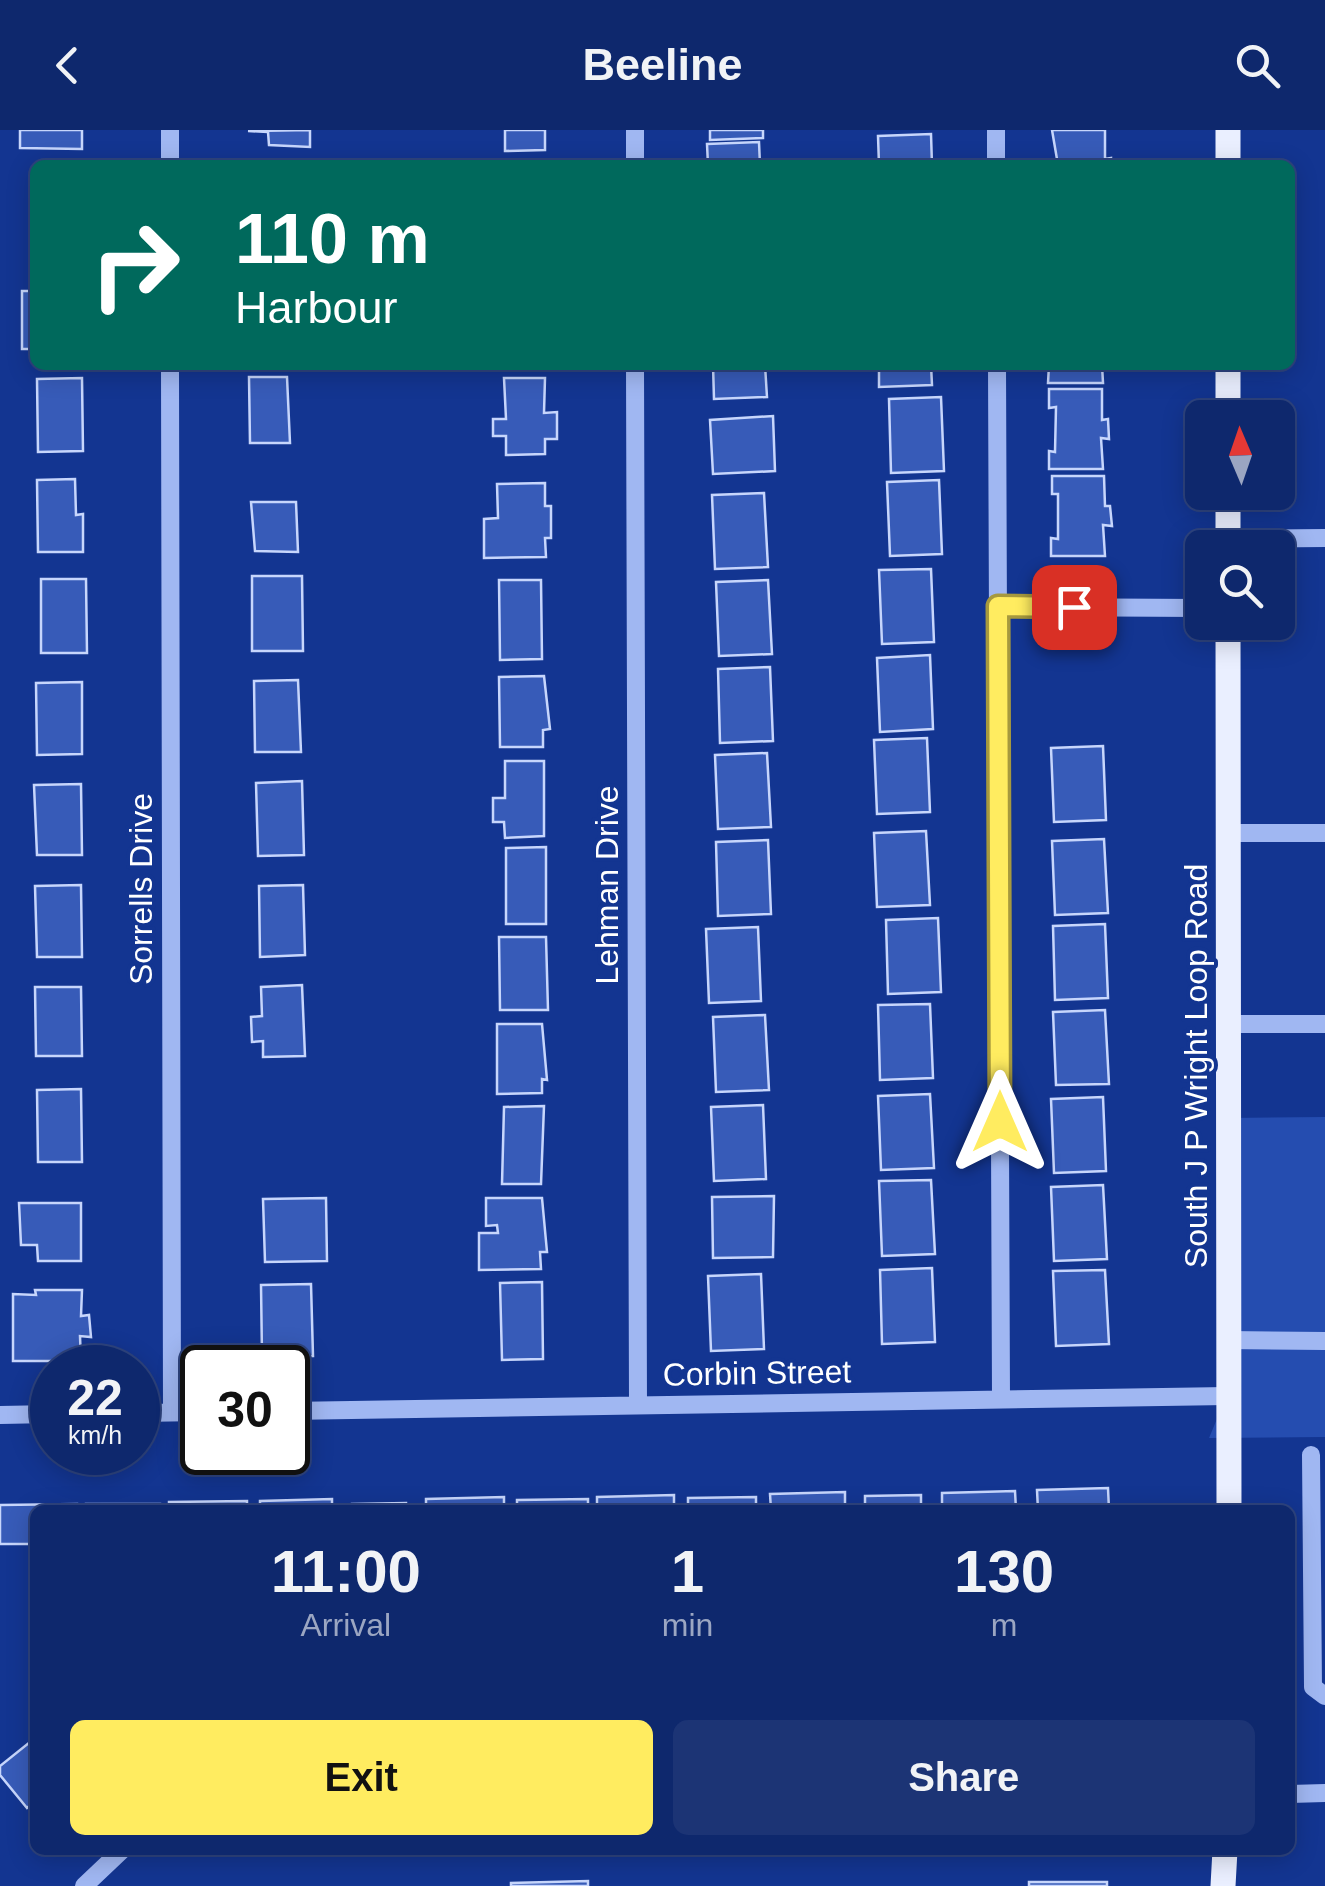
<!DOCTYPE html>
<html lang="en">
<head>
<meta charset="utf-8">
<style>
  body { margin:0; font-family:Arial,sans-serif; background:#1c3475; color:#f1f3f6; height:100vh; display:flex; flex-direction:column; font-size:38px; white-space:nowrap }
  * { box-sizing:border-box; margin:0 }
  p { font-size:32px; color:#9ba6c2 }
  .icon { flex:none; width:55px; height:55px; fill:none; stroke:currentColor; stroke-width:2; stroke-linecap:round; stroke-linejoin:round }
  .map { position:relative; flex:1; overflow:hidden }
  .panel { position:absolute; left:30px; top:1375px; width:1265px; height:350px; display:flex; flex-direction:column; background:#0e286d; border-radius:15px; box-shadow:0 5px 25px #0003,0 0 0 2px #2e4480 }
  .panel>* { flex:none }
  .banner { position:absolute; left:30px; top:30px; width:1265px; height:210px; border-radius:15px; box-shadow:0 5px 25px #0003,0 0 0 2px #2e4480; background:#00695c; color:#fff; overflow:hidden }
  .needle { width:65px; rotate:358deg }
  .buttons { position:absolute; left:1185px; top:270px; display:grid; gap:20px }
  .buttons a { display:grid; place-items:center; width:110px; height:110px; border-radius:15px; background:#0e286d; box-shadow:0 5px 25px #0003,0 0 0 2px #2e4480; font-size:50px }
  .speed { position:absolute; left:30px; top:1215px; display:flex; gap:20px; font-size:50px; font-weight:700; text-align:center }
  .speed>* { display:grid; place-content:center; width:130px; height:130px; border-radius:50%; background:#0e286d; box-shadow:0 5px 25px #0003,0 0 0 2px #2e4480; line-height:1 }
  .speed small { font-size:25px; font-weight:400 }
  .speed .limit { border:5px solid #111; border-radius:15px; background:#fff; color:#111 }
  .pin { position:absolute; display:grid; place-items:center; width:85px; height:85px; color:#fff; margin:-42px; border-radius:20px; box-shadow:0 5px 15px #0006 }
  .me { position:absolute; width:110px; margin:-55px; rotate:0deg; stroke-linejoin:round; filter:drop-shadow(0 0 8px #0008) }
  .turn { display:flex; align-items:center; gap:35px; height:210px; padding:0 40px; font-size:45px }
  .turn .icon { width:130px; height:130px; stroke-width:2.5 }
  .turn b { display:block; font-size:70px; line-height:85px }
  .eta { display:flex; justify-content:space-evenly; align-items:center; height:170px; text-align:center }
  .eta b { font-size:60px; font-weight:600; line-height:70px }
  .action { display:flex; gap:20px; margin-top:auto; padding:20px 40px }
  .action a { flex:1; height:115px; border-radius:15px; background:#ffec60; color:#111; font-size:40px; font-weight:600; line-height:115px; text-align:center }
  .action a+a { background:#1c3475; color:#f1f3f6 }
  header { display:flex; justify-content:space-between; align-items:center; height:130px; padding:0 40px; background:#0e286d; font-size:45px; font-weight:600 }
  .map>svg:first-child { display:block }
  .green { fill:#254db0 }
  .building { fill:#375bb8; stroke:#c7d6fc; stroke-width:2.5 }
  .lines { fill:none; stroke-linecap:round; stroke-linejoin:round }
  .minor { stroke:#a0b7f2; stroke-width:18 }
  .major { stroke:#eaefff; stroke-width:25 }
  .route-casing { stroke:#a6993e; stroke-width:25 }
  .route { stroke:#ffec60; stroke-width:18 }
  .labels { text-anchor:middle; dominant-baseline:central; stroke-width:8; stroke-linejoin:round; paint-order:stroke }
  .street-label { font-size:32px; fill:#fff; stroke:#133591 }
</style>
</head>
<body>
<header><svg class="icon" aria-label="back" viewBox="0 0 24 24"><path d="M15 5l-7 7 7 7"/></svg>Beeline<svg class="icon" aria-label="search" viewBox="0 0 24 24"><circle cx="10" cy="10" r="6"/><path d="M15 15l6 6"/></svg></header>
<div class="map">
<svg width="1325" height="1756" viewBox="0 0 1325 1756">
  <rect width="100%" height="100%" fill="#133591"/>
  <path class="green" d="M1325 987V1307L1209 1308 1227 1265 1228 988Z"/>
  <path class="building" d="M20 0H82V19L20 18Z
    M310 0V17L269 15 268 2 248 1Z
    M505 0H545V20L505 21Z
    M710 0H763V8L710 10Z
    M1052 0H1105V29L1111 28V35H1058Z
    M931 4 932 35H879L878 6Z
    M759 12 760 35H708L707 14Z
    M22 161H35V219H22Z
    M713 235H765L767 267 714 269Z
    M879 235H931L932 255 879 257Z
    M1049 235H1102L1103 253H1048Z
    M249 247H287L290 313H250Z
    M82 248 83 321 38 322 37 249Z
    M504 248H545L544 283 557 282V309H545V324L506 325V306H493V289H506Z
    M1049 259H1102V290L1108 289 1109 309 1101 308 1103 339H1049V321L1055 322 1056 277 1049 278Z
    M941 267 944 341 891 343 889 269Z
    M773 286 775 341 713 344 710 290Z
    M1052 346H1104L1105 376H1110L1112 396 1103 395 1105 426H1051V408L1058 409V364H1052Z
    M75 349 76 385 83 384V422H38L37 350Z
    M939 350 942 424 890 426 887 352Z
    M545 353V376H551V408H545L546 427 484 428V389L498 388 497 354Z
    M764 363 768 437 715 439 712 365Z
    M251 372H296L298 422 255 421Z
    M931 439 934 512 882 514 879 440Z
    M252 446H302L303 521H252Z
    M41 449H86L87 523H41Z
    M499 450H541L542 529 500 530Z
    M768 450 772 524 719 526 716 452Z
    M930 525 933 599 880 602 877 528Z
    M770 537 773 611 720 613 718 539Z
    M544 546 550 599 543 600V617H500L499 547Z
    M298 550 301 622H255L254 551Z
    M82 552V624L37 625 36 553Z
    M927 608 930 682 877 684 874 610Z
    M1103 616 1106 690 1054 692 1051 618Z
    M767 623 771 697 718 699 715 625Z
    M505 631H544V706L505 708 504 692H493V668H505Z
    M302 651 304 725 258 726 256 653Z
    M81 654 82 725H37L34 655Z
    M926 701 930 775 877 777 874 703Z
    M1104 709 1108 783 1055 785 1052 711Z
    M768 710 771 784 718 786 716 712Z
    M546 717V794H506V718Z
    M81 755 82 827H37L35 756Z
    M303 755 305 825 260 827 259 756Z
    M938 788 941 862 888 864 886 790Z
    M1105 794 1108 868 1055 870 1053 796Z
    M758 797 761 871 709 873 706 799Z
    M499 807H546L548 880H500Z
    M302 855 305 926 263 927V911L252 912 251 887 262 886 261 857Z
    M35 857H81L82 926H36Z
    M930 874 933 948 880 950 878 875Z
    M1105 880 1109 954 1056 955 1053 882Z
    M765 885 769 960 716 962 713 887Z
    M497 894H542L547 950 542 949V963L497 964Z
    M81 959 82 1032H38L37 960Z
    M930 964 934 1038 881 1040 878 966Z
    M1103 967 1106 1041 1054 1043 1051 969Z
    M763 975 766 1049 714 1051 711 977Z
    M544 976 541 1054H502L504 977Z
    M931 1050 935 1124 882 1126 879 1051Z
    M1103 1055 1107 1129 1054 1131 1051 1057Z
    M774 1066 773 1127 713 1128 712 1067Z
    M326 1068 327 1131 265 1132 263 1069Z
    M486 1068H542L547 1122H540L541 1139 479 1140V1103H498L497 1095 486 1096Z
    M19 1073H81V1131H38L37 1115H21Z
    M932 1138 935 1212 882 1214 880 1140Z
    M1105 1140 1109 1214 1056 1216 1053 1141Z
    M761 1144 764 1219 711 1221 708 1146Z
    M542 1152 543 1229 502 1230 500 1153Z
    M311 1154 313 1226 262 1227 261 1155Z
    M35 1160H82L81 1186 89 1185 91 1207 80 1206 81 1231H13V1164L36 1165Z
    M1108 1358 1109 1380H1038L1037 1360Z
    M1015 1361 1016 1380H942V1363Z
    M845 1362V1380H771L770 1364Z
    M674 1365V1380H597V1367Z
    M921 1365V1380H865V1366Z
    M504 1367V1380H426V1369Z
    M756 1367V1380H688V1368Z
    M332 1369V1380H260V1371Z
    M588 1369V1380H517V1370Z
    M247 1371V1380H169V1372Z
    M406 1373V1380H352V1374Z
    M77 1374V1380H35V1414H0V1375Z
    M86 1374H160V1380H86Z
    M35 1608V1671L27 1678 0 1645V1636Z
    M588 1751V1756H511V1753Z
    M1029 1752H1107V1756H1029Z"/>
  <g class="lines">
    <path class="minor" d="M170 0V35
      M635 0V35
      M996 0V35
      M170 235 172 1282
      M635 235 638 1275
      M997 235 1001 1269
      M1228 409 1325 408
      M998 477 1202 478
      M1229 703H1325
      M1229 894H1325
      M1227 1210 1325 1211
      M288 1281 1227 1266
      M138 1283 202 1282
      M0 1285 52 1284
      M1311 1325 1313 1557 1325 1566
      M1290 1664 1325 1663
      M84 1756 122 1720"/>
    <path class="major" d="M1228 35V0
      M1228 288V235
      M1228 418V362
      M1228 492 1229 1380
      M1223 1756 1225 1720"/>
  </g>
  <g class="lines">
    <defs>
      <path id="route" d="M1000 992 998 476 1074 477"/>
    </defs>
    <use href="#route" class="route-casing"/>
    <use href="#route" class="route"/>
  </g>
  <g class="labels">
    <g class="street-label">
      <text transform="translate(607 755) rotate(-90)">Lehman Drive</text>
      <text transform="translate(141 759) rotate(-90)">Sorrells Drive</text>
      <text transform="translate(1196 936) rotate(-90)">South J P Wright Loop Road</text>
      <text transform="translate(757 1243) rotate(-1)">Corbin Street</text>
    </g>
  </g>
</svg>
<div class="buttons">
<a><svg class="needle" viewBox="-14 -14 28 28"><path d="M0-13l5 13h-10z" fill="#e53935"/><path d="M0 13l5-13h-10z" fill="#9ba6c2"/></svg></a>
<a><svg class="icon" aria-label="search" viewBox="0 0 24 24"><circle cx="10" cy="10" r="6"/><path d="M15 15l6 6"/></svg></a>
</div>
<div class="speed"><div>22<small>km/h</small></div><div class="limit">30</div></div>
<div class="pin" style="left:1074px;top:477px;background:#d93025"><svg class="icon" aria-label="arrive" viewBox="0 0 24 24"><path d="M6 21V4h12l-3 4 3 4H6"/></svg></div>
<svg class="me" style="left:1000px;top:992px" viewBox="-20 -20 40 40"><path d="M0-17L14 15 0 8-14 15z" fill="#ffec60" stroke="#fff" stroke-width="4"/></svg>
<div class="banner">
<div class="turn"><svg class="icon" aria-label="right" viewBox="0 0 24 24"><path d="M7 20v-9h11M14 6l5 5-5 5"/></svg><div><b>110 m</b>Harbour</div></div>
</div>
<section class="panel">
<div class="eta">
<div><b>11:00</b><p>Arrival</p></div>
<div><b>1</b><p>min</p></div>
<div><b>130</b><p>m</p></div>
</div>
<div class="action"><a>Exit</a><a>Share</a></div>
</section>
</div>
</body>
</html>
